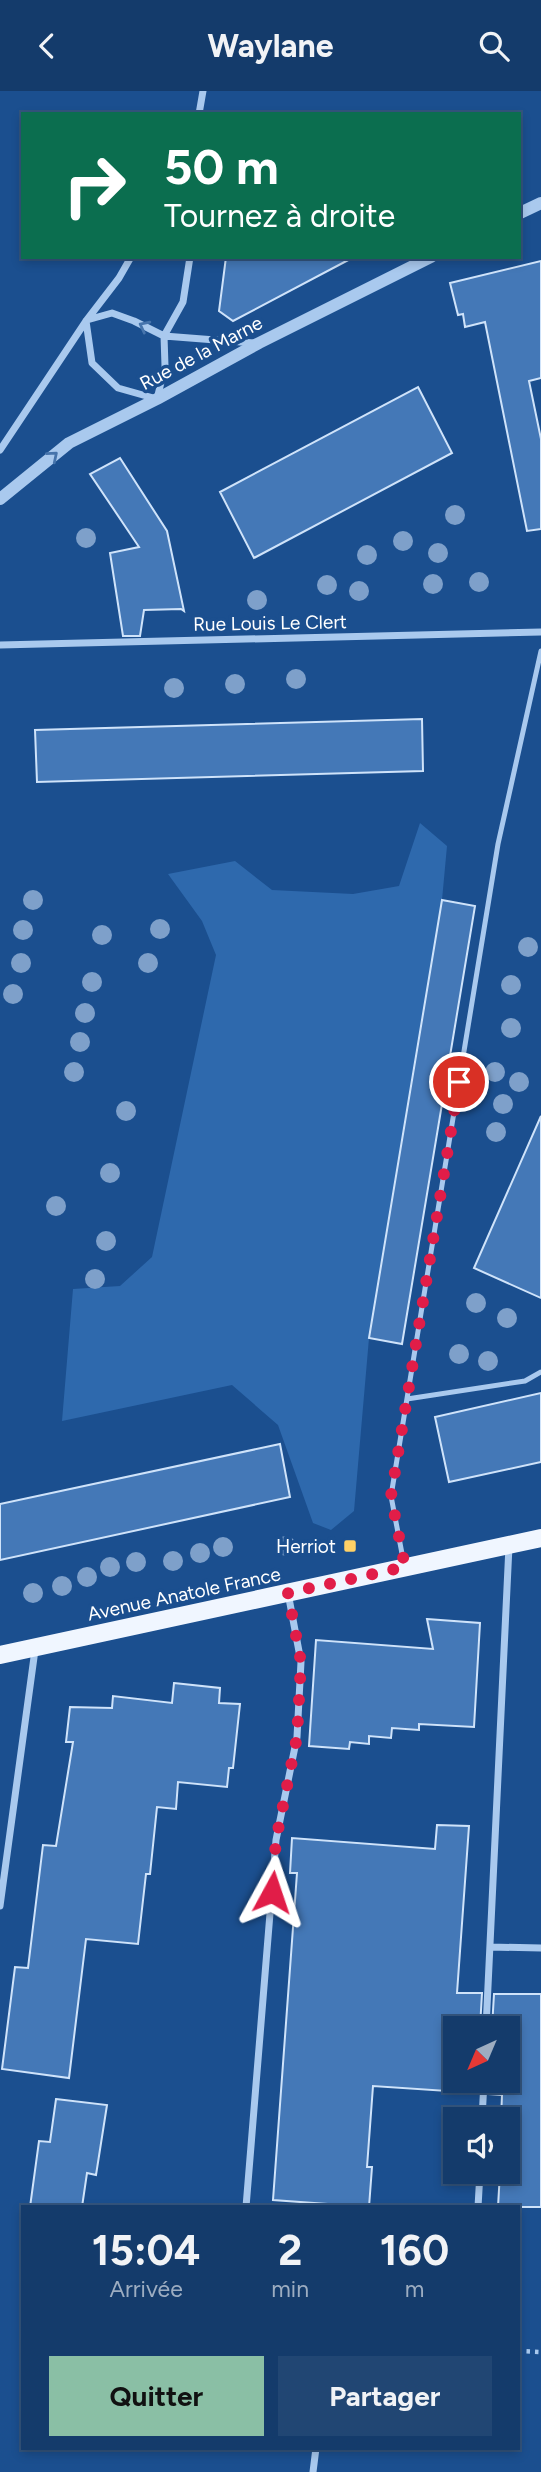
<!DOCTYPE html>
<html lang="fr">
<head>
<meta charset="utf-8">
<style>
  body { margin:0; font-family:Figtree,sans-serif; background:#214673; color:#f1f3f6; height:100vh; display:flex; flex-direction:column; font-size:26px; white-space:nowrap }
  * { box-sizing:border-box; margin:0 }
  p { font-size:23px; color:#9dadc1 }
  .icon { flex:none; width:38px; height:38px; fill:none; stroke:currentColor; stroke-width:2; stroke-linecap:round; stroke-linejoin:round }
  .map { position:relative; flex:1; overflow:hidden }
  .sheet { position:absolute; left:21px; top:2114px; width:499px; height:245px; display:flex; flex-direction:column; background:#143b6b; border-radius:0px; box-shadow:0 4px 10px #0003,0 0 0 2px #33557e }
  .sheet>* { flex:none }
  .top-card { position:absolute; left:21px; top:21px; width:500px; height:147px; border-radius:0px; box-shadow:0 4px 10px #0003,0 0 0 2px #33557e; background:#0b6e4f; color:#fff; overflow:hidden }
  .needle { width:46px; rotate:224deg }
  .tools { position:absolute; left:443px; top:1925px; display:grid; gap:14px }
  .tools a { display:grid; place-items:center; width:77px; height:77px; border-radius:0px; background:#143b6b; box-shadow:0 4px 10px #0003,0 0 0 2px #33557e; font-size:35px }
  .pin { position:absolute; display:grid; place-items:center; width:60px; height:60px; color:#fff; margin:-30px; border:4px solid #fff; border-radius:50%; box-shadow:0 2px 7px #0007 }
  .me { position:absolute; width:77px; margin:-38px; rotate:5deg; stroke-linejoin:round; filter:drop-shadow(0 0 5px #0008) }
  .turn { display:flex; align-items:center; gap:24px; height:147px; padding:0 28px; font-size:32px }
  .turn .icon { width:91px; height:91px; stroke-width:2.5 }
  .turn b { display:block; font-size:49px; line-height:60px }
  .eta { display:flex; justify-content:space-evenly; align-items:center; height:119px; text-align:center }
  .eta b { font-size:42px; font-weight:700; line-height:49px }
  .primary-button { display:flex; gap:14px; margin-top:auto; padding:14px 28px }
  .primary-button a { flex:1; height:80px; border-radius:0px; background:#8abfa5; color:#111; font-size:28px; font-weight:700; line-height:80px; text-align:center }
  .primary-button a+a { background:#214673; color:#f1f3f6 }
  header { display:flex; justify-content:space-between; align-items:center; height:91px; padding:0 28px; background:#143b6b; font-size:32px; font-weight:700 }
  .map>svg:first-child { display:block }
  .green { fill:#2e69ad }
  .building { fill:#4478b7; stroke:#cfe3fa; stroke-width:2 }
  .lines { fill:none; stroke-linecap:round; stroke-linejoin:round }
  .path { stroke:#a9c9ee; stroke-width:4.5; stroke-dasharray:3.5 5; stroke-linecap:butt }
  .service { stroke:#a9c9ee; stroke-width:5 }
  .minor { stroke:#a9c9ee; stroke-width:7 }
  .tertiary { stroke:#a9c9ee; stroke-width:12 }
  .primary { stroke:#f0f6ff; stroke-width:18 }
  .tree { fill:#7ea0ca }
  .oneway { stroke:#4674ac }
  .route { stroke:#e11d48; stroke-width:12; stroke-dasharray:0 21.6 }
  .poi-dot { fill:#ffd166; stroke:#1b4f8f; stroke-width:2.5 }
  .labels { text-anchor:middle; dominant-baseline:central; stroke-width:7; stroke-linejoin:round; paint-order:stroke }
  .street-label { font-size:19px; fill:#fff; stroke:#1b4f8f }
  .poi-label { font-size:19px; fill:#fff; stroke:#1b4f8f; text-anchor:end }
</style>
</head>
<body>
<header><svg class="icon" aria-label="back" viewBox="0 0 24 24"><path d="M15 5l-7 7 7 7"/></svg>Waylane<svg class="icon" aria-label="search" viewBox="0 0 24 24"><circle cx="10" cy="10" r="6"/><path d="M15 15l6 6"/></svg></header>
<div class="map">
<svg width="541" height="2381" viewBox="0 0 541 2381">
  <rect width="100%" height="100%" fill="#1b4f8f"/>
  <path class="green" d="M420 732 447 755 442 809 369 1247 354 1420 331 1439 313 1432 278 1334 232 1294 62 1330 73 1198 120 1195 152 1166 216 864 202 830 168 783 235 770 272 799 353 803 399 795Z"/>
  <path class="building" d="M226 166H354L233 230 219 220Z
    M541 170V287L529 290 541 348V438L527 440 485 231 465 236 463 223 458 224 450 192Z
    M418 296 452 362 254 467 220 401Z
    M120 367 167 440 184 520 181 518 144 519 140 545H123L110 462 139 456 90 383Z
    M422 628 423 680 37 691 35 639Z
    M442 809 475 815 402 1253 369 1247Z
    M541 1025V1207L474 1177Z
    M541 1302V1371L449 1391 435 1326Z
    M280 1353 290 1406 0 1469V1413Z
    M427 1528 480 1532 474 1636 419 1633V1639L392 1637 391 1647 369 1645V1653L350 1651 349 1658 309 1655 316 1549 433 1558Z
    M174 1592 220 1597 219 1612 240 1613 233 1677H229L227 1696 178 1691 176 1718 157 1716 150 1783H146L138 1853 86 1848 69 1987 2 1978 15 1876 28 1877 43 1754 56 1755 73 1651H66L70 1616 112 1617 113 1605 172 1612Z
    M437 1734 469 1735 457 1902H482L480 1937H455V1990H478L477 2002 373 1995 367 2076H372L369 2116 273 2109 297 1782H290L292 1747 435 1758Z
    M494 1903H541V2116H498L500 2081H508V2028H501L502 2004 489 2003 490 1990H508V1937H492Z
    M56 2008 107 2014 96 2084 87 2082 82 2116H30L39 2050 50 2051Z"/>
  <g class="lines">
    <path class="path" d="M518 2260 541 2261"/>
    <path class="service" d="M407 1308 525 1290 541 1281
      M404 1473 391 1405 498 753 541 560"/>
    <path class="minor" d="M199 23 203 0
      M87 229 112 222 134 230 164 245 254 252
      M86 230 92 272 118 297 157 308 165 275 164 245 183 211 190 166
      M0 359 86 230 119 187 131 166
      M0 554 541 541
      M0 1815 35 1559
      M490 1856 541 1857
      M486 1937 509 1455
      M482 2028 484 1990
      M246 2116 276 1749 297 1646 301 1571 288 1502
      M478 2116 480 2081
      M313 2381 316 2357"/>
    <path class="tertiary" d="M520 122 541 112
      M0 408 69 352 157 308 259 252 431 166"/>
    <path class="primary" d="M0 1564 541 1447"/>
  </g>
  <g class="tree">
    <circle cx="455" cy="424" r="10"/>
    <circle cx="86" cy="447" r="10"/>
    <circle cx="403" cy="450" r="10"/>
    <circle cx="438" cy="462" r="10"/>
    <circle cx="367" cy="464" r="10"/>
    <circle cx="479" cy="491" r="10"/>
    <circle cx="433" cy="493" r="10"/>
    <circle cx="327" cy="494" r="10"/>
    <circle cx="359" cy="500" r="10"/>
    <circle cx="257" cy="509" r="10"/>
    <circle cx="296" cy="588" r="10"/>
    <circle cx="235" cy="593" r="10"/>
    <circle cx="174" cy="597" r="10"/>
    <circle cx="33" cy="809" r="10"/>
    <circle cx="160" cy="838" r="10"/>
    <circle cx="23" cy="839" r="10"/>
    <circle cx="102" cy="844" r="10"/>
    <circle cx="528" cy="856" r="10"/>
    <circle cx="21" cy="872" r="10"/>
    <circle cx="148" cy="872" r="10"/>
    <circle cx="92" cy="891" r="10"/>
    <circle cx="511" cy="894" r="10"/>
    <circle cx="13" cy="903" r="10"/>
    <circle cx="85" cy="922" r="10"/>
    <circle cx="511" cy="937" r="10"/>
    <circle cx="80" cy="951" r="10"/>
    <circle cx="74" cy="981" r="10"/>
    <circle cx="495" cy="981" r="10"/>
    <circle cx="519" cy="991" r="10"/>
    <circle cx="503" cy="1013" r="10"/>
    <circle cx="126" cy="1020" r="10"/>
    <circle cx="496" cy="1041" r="10"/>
    <circle cx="110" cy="1082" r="10"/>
    <circle cx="56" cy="1115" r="10"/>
    <circle cx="106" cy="1150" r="10"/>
    <circle cx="95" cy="1188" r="10"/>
    <circle cx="476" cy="1212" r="10"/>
    <circle cx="507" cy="1227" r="10"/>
    <circle cx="459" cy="1263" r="10"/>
    <circle cx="488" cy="1270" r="10"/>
    <circle cx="286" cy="1455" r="10"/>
    <circle cx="223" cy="1456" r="10"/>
    <circle cx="200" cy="1462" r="10"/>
    <circle cx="173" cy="1470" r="10"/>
    <circle cx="136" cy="1471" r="10"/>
    <circle cx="110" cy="1476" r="10"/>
    <circle cx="87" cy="1486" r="10"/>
    <circle cx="62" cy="1495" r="10"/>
    <circle cx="33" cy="1502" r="10"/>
  </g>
  <defs><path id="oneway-chevron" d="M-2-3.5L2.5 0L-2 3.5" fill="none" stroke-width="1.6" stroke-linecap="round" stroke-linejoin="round" transform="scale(1.75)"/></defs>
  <g class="oneway">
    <use href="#oneway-chevron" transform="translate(144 235) rotate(-153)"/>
    <use href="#oneway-chevron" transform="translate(53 365) rotate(-40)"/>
  </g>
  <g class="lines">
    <path class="route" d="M272 1801 276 1749 297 1646 301 1571 288 1502 405 1476 391 1405 459 991"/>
  </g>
  <rect class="poi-dot" x="343" y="1448" width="14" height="14" rx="3.5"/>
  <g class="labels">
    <g class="street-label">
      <text transform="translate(201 262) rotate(-28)">Rue de la Marne</text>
      <text transform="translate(270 532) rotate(-1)">Rue Louis Le Clert</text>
      <text transform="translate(184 1503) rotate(-12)">Avenue Anatole France</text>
    </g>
    <g class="poi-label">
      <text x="336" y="1455">Herriot</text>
    </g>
  </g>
</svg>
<div class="tools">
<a><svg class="needle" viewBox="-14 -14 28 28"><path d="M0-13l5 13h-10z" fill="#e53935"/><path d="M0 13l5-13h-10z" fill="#9dadc1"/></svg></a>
<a><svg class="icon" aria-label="sound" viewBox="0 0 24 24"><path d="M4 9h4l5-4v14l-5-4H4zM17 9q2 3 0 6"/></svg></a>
</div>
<div class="pin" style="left:459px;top:991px;background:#d93025"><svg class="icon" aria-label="arrive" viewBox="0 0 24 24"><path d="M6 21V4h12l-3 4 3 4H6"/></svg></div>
<svg class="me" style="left:272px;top:1801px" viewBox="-20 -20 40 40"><path d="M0-17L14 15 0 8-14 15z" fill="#e11d48" stroke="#fff" stroke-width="4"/></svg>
<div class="top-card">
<div class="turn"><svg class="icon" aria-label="right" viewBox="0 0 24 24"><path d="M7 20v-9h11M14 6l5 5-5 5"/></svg><div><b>50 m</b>Tournez à droite</div></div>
</div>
<section class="sheet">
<div class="eta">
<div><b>15:04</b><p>Arrivée</p></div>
<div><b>2</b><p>min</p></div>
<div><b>160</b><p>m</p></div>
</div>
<div class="primary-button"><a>Quitter</a><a>Partager</a></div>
</section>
</div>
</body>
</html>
